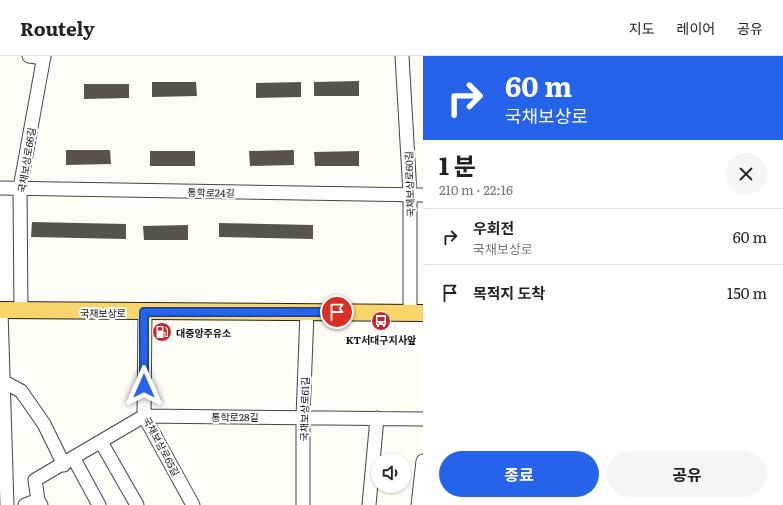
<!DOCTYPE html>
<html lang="ko">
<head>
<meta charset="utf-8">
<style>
  body { margin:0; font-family:Literata,"Noto Sans KR",serif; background:#f6f6f6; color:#222; height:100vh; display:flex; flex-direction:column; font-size:15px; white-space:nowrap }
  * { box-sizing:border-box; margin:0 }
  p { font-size:13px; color:#767676 }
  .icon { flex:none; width:22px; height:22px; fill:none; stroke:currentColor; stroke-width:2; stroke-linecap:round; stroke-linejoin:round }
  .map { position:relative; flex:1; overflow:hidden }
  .sheet { display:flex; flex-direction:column; background:#fff; width:360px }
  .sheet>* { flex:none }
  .top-card { background:#2563eb; color:#fff; overflow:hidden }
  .buttons { position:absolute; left:371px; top:397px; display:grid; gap:8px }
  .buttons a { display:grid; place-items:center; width:40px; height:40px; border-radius:50%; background:#fff; box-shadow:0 1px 3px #0004; font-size:20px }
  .pin { position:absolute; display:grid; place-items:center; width:34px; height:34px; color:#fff; margin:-17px; border:2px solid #fff; border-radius:50%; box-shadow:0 1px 4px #0007 }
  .me { position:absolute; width:44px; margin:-22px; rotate:0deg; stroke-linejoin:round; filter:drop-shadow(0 0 3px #0008) }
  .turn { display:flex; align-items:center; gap:14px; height:84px; padding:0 16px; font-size:18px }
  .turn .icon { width:52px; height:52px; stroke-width:2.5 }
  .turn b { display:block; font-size:28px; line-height:34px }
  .round { display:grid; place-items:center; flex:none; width:42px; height:42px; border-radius:21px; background:#f6f6f6 }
  .overview { display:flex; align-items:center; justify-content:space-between; height:68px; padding:0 16px }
  h1 { font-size:24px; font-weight:700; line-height:30px }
  .action { display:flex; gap:8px; margin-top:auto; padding:8px 16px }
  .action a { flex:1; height:46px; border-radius:24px; background:#2563eb; color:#fff; font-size:16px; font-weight:700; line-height:46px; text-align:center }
  .action a+a { background:#f6f6f6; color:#222 }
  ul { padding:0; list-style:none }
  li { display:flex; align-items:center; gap:12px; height:56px; padding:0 16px; border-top:1px solid #e0e0e0 }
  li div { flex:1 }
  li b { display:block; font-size:15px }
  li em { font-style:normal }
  header { display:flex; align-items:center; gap:24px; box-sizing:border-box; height:56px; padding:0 20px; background:#fff; border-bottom:1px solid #e0e0e0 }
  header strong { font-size:19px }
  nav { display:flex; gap:22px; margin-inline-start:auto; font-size:14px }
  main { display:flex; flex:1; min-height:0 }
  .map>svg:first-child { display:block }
  .building { fill:#5a524d }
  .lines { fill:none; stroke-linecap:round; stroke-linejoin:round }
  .minor-casing { stroke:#444; stroke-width:15 }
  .major-casing { stroke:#222; stroke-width:18 }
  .minor { stroke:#fff; stroke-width:13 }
  .major { stroke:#f9d66b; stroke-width:16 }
  .route-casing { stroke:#184099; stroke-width:10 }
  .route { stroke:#2563eb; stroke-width:7 }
  .labels { text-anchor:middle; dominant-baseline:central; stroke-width:4; stroke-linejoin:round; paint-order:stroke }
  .street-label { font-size:10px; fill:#111; stroke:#fff }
  .poi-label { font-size:10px; font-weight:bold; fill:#111; stroke:#fff; text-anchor:start }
</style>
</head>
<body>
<header>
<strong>Routely</strong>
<nav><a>지도</a><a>레이어</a><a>공유</a></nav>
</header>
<main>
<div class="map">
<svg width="423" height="449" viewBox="0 0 423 449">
  <rect width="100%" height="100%" fill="#fffdf5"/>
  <path class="building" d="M359 25V40H314V26Z
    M152 26H196L197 40 152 41Z
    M301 26V41L256 42V27Z
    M84 28H129V42L84 43Z
    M66 94H110L111 108 66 109Z
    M294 94V109L250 110 249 95Z
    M150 95H195V110H150Z
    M359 95V110H315L314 96Z
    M32 166 126 168V183L31 181Z
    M219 167 313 169V183L219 181Z
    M188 169V184H144L143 170Z"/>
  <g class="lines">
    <defs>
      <path id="minor" d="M29 0 44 2
        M402 0 410 138V257
        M0 132 423 139
        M1 255 7 449
        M21 255 20 132 44 0
        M145 256 144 360 193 449
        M4 326 21 335 44 368 64 409
        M101 386 137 449
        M74 403 99 449
        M25 449 38 444
        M41 449 38 444 35 424 144 360 423 363
        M303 449V361L307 256
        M369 449 377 362
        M418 449 423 405"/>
      <path id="major" d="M0 254 423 257"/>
    </defs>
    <use href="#minor" class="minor-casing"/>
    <use href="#major" class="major-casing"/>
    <use href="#minor" class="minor"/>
    <use href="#major" class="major"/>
  </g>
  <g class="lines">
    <defs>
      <path id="route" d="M144 330V256H337"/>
    </defs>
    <use href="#route" class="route-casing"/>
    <use href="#route" class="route"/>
  </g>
  <defs>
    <symbol id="bus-disc" viewBox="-11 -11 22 22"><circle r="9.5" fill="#c4262e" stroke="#fff"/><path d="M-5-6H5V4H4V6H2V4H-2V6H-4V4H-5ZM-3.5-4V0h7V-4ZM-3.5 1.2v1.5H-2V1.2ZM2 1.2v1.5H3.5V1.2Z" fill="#fff"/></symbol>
    <symbol id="fuel-disc" viewBox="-11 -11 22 22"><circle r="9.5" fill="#c4262e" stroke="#fff"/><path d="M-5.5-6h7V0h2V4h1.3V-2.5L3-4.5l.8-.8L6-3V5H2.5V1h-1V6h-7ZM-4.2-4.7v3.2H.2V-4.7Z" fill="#fff"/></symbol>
  </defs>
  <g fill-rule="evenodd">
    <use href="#bus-disc" x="370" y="254" width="22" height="22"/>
    <use href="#fuel-disc" x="151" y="265" width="22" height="22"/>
  </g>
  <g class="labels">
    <g class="street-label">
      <text transform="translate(26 104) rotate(-81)">국채보상로66길</text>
      <text transform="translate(409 128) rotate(-92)">국채보상로60길</text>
      <text transform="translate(211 136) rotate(1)">통학로24길</text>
      <text x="103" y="256">국채보상로</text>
      <text transform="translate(304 353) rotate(-89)">국채보상로61길</text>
      <text x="235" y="360">통학로28길</text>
      <text transform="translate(162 390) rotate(62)">국채보상로65길</text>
    </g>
    <g class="poi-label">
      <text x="176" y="276">대중앙주유소</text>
      <text x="381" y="283" text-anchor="middle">KT서대구지사앞</text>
    </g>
  </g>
</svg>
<div class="buttons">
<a><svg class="icon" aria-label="sound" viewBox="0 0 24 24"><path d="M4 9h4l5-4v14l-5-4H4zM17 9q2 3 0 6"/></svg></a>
</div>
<div class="pin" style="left:337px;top:256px;background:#d93025"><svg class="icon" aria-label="arrive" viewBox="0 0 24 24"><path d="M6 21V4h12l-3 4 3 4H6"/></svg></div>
<svg class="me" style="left:144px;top:330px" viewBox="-20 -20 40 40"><path d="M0-17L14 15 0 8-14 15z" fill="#2563eb" stroke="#fff" stroke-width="4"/></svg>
</div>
<section class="sheet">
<div class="top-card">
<div class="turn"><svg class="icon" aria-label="right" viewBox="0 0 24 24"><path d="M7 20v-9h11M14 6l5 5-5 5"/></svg><div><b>60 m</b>국채보상로</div></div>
</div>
<div class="overview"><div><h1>1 분</h1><p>210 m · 22:16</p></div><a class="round"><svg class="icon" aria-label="close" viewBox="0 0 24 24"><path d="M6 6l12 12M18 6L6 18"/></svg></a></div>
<ul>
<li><svg class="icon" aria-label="right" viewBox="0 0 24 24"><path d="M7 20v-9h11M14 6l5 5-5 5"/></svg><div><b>우회전</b><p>국채보상로</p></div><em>60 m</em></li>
<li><svg class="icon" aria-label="arrive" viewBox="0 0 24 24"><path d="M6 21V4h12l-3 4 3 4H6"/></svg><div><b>목적지 도착</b></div><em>150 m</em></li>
</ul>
<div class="action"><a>종료</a><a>공유</a></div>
</section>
</main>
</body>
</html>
